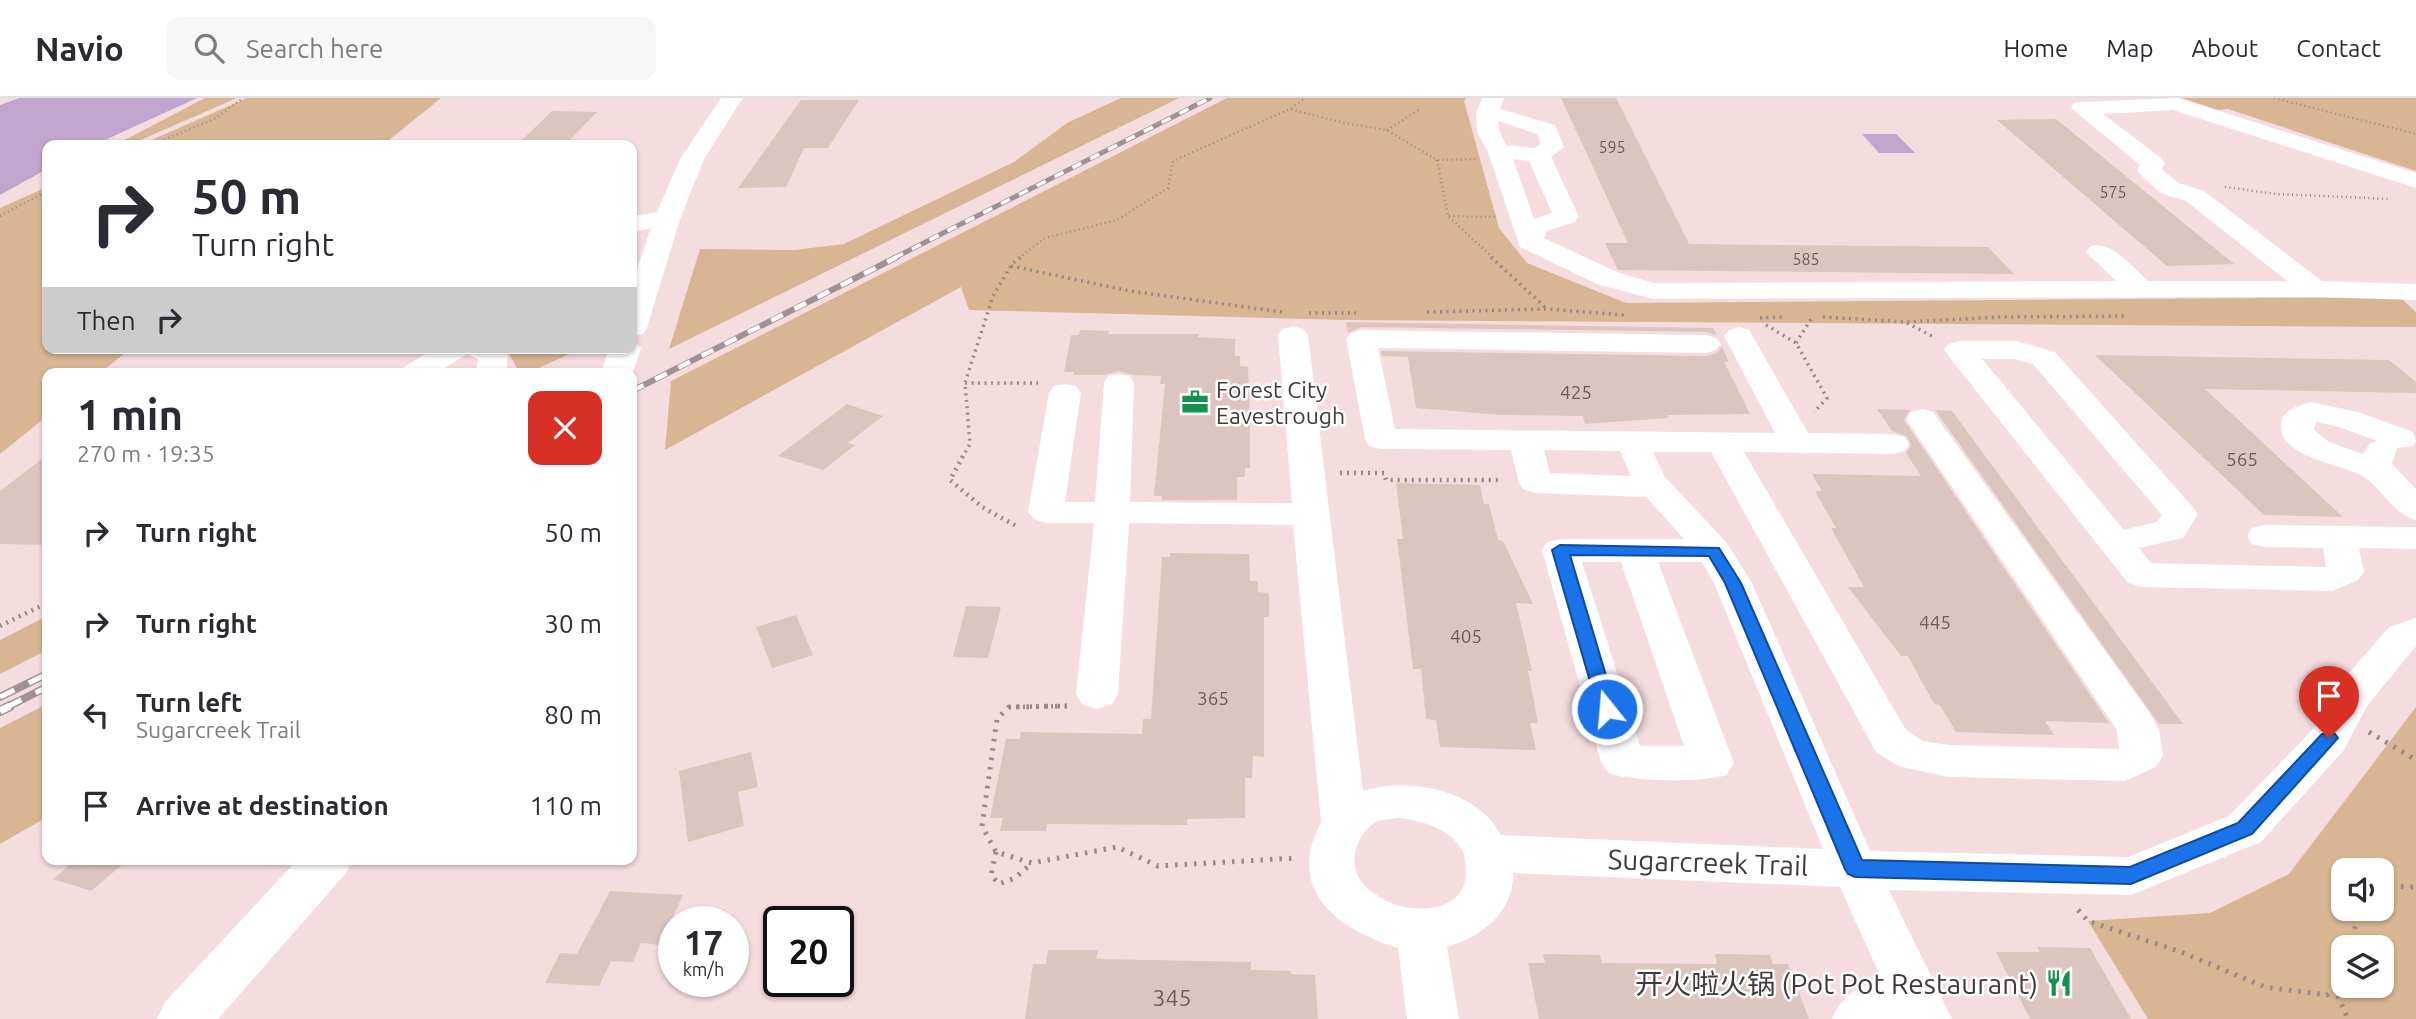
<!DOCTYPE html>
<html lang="en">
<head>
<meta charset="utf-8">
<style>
  body { margin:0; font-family:Ubuntu,"Noto Sans SC",sans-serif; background:#f7f7f7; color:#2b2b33; height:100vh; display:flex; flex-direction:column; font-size:26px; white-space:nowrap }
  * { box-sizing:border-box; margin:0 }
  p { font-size:23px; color:#7c7c81 }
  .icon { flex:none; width:38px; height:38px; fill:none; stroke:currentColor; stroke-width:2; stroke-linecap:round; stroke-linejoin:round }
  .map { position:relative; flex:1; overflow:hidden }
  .drawer { position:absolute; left:42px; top:270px; width:595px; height:497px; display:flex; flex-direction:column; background:#fff; border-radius:14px; box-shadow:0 2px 5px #0004 }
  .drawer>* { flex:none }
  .hud { position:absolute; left:42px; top:42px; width:595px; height:214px; border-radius:14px; box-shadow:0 2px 5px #0004; background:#fff; color:#2b2b33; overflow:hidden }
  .tools { position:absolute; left:2331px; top:760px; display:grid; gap:14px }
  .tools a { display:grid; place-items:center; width:63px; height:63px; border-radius:14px; background:#fff; box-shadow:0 2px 5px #0004; font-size:35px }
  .speed { position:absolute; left:658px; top:808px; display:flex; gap:14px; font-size:35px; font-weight:700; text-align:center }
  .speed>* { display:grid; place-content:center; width:91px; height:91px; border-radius:50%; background:#fff; box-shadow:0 2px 5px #0004; line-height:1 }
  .speed small { font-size:18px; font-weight:400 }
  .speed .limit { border:4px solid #111; border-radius:10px; background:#fff; color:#111 }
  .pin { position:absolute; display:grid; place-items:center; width:60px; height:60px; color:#fff; margin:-72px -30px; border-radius:50% 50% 50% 0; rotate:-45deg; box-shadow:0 0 7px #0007 }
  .pin .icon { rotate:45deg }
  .me { position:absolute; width:77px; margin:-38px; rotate:343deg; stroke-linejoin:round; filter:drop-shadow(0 0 5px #0008) }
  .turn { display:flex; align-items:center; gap:24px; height:147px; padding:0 35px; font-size:32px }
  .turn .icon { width:91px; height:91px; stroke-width:2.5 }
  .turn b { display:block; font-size:49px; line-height:60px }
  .then { display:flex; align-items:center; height:66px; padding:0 35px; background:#0003; gap:14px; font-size:26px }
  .round { display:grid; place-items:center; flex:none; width:74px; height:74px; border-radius:14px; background:#f7f7f7 }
  .head { display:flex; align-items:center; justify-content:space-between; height:119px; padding:0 35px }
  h1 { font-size:42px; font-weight:600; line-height:52px }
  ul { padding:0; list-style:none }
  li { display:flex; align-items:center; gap:21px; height:91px; padding:0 35px }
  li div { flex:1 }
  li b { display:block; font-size:26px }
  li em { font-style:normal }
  header { display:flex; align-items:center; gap:42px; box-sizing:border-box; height:98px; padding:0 35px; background:#fff; border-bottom:2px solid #e1e1e2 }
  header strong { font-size:33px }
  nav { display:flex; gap:38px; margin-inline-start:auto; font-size:24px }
  .search { width:490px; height:63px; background:#f7f7f7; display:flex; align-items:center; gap:18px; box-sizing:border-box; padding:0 24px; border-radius:14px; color:#7c7c81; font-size:26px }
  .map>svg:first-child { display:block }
  .green { fill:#d9b693; fill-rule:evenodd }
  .water { fill:#c0a6ce }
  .building { fill:#dcc5be }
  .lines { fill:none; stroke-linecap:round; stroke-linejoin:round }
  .path-far3 { stroke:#99888a; stroke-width:2.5; stroke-dasharray:1 3.5; stroke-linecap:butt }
  .path-far2 { stroke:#99888a; stroke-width:3.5; stroke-dasharray:2 4.5; stroke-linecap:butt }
  .path-far1 { stroke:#99888a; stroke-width:4.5; stroke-dasharray:2 5; stroke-linecap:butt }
  .path { stroke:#99888a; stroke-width:5; stroke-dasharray:2.5 7; stroke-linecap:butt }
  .minor { fill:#fff; fill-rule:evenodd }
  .major { fill:#fff; fill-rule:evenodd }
  .rail-far3-casing { stroke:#a29092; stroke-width:5 }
  .rail-far2-casing { stroke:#a29092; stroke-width:6 }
  .rail-far1-casing { stroke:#a29092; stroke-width:8 }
  .rail-casing { stroke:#a29092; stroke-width:10 }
  .rail-far3 { stroke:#fff; stroke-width:3.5; stroke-dasharray:10; stroke-linecap:butt }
  .rail-far2 { stroke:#fff; stroke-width:4.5; stroke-dasharray:13; stroke-linecap:butt }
  .rail-far1 { stroke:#fff; stroke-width:5; stroke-dasharray:16; stroke-linecap:butt }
  .rail { stroke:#fff; stroke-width:7; stroke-dasharray:20; stroke-linecap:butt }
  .route { fill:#1a73e8; stroke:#114b97; stroke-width:2 }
  .labels { text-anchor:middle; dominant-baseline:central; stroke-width:5; stroke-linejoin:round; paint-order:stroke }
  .far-number-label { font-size:16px; fill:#695c5b }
  .number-label { font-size:19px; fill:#695c5b }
  .poi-label { font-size:23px; fill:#43393a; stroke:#fff; text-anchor:start }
  .near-number-label { font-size:23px; fill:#695c5b }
  .near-street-label { font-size:28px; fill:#43393a; stroke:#fff }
  .near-poi-label { font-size:28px; fill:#43393a; stroke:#fff; text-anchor:end }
</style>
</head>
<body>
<header>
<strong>Navio</strong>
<div class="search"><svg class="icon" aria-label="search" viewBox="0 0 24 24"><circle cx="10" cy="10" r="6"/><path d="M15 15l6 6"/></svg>Search here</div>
<nav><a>Home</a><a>Map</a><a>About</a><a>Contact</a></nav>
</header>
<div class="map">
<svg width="2416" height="921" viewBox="0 0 2416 921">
  <rect width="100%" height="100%" fill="#f5dcdf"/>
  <path class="green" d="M205 0H237L129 47H115Z
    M247 0H441L383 47H140Z
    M1121 0H1179L669 251 700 151 795 152 844 146 1014 64 1067 25Z
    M1227 0H1466L1464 3 1499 130 1527 165 1626 205 2400 199 2416 214V229L1345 222 969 212 961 189 665 352 671 283Z
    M2182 0H2416V73L2228 11 2218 12Z
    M47 89V250H131L100 275H47V318L0 356V110Z
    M506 250H582L528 275H515L518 272Z
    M47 518V552L0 576V542Z
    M47 606V719L0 746V630Z
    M2416 609V921H2148L2088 823 2210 815 2289 776ZM2343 772H2382V810H2343ZM2343 849H2382V887H2343Z"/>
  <path class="water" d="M19 0H197L94 47H47V71L0 97V7Z
    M1862 36H1896L1915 55H1879Z"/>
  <path class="building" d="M1561 0H1616L1689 146 1988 149 2014 176 1618 172 1605 145H1628Z
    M801 2H859L828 50H804L786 89 738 90Z
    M552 13 597 14 565 47H517Z
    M2056 21 2234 166 2167 168 1997 22Z
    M1346 224 1713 230 1717 237 1706 234 1361 229 1348 235Z
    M1080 232 1109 233 1108 236H1199L1198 239 1235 241V258H1240V268L1248 269 1250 322V370H1245V379H1237V402H1162V398H1154L1165 286H1160L1161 278 1133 277 1119 273 1105 277H1073L1074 274H1064L1071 237H1079Z
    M1722 249 1729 264H1724L1750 316 1667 317 1668 320 1585 326 1583 318 1501 317 1416 310 1408 259 1382 258 1381 253 1706 258 1717 255Z
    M2095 257 2389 262 2416 284V295L2205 291 2343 419 2264 417Z
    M847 306 883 318 848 345 855 347 823 372 778 358Z
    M1877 311 1910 312 1904 322 2109 625 2045 623 2054 637 1956 634 1940 607 1934 606 1908 558H1901L1848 489H1864L1831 430H1836L1815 393H1822L1812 376 1921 378 1906 355 1911 347 1907 338 1892 333Z
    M1935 312 1952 313 2183 626H2159Z
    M47 357V447L0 446V393Z
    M1396 385 1480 387 1484 406H1489L1498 442 1503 443 1533 506 1516 505 1532 573H1528L1538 625H1530L1536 652 1440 649 1436 622 1426 621 1421 571H1413L1397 441H1403Z
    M1170 455 1249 456 1250 483H1258V494L1269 495V519H1264V659L1253 658 1252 680H1245V720L1187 721V727L1047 726 1046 733H1000L1003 720H990L1006 641H1020L1021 634 1142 636 1143 621H1151L1162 459H1170Z
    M966 508 1001 509 988 560 953 559Z
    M796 517 813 557 772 570 756 529Z
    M751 654 758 689 738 694 744 728 688 744 679 673Z
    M77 761H129L91 793 53 781Z
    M610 793 683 797 660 847 641 845 633 864 611 863 599 888 545 885 560 855 577 856Z
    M2037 849 2090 850 2131 921H2030L1996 854H2040Z
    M1048 852H1098L1096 861 1251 864V872L1291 873V876L1315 877 1318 921H1025L1033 866H1046Z
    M1543 856 1600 857 1602 865 1717 866 1715 856 1770 857 1773 866H1788L1809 921H1539L1528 865H1545Z"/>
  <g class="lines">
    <path class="path-far3" d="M2274 0 2416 36
      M1291 10 1305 0
      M1387 32 1420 11
      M152 47 216 20 243 0
      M1437 62 1448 118 1493 160
      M2225 89 2276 96 2391 101
      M0 118 47 93
      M1449 118 1496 119
      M1019 160 1045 140 1117 122 1168 90 1173 63 1290 11 1344 25 1387 32 1437 62 1476 61"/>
    <path class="path-far2" d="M1491 159 1547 211
      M1011 168 1130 193 1282 214
      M1427 214 1547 211 1625 217
      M1309 215H1356
      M1823 219 1906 224 2001 219 2128 218
      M1760 220 1782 219
      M1907 225 1936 240
      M1766 227 1796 245 1827 300 1814 314
      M1796 245 1813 218
      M965 285H1038
      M962 360 970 346 965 285 993 198 1012 166 1021 159"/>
    <path class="path-far1" d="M963 358 950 382 982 409 1018 429
      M1340 375H1384L1386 382H1499
      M0 528 47 505
      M1009 609 1067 608"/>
    <path class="path" d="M1067 608 1009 609 997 621 982 728 996 754 1032 765 1117 749 1158 768 1296 760
      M2369 634 2416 662
      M996 754 991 777 999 786 1015 780 1032 765
      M2382 788 2416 789
      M2078 812 2088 823 2181 854 2265 889 2327 897 2343 877
      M2349 849 2361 810
      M2334 889 2348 921"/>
    <path class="minor" d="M1482 0H1504L1500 11 1555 27 1564 49 1551 59 1579 119 1575 124 1547 133 1544 140 1617 174 1654 185 2116 183 2086 154 2090 148C2113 143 2132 169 2148 183H2287L2186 103 2160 95 2137 73 2140 67 2071 10 2074 5 2082 4 2178 0 2416 75V90L2173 12 2103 16 2161 60 2165 65 2162 71 2178 85 2204 93 2322 183 2416 186V202L2315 199 1653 201 1597 186 1520 149 1488 54 1477 34 1476 15ZM1498 23 1537 36 1541 46 1534 50 1506 47 1500 34ZM1513 61 1529 63 1552 115 1534 121Z
      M667 113 676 116 680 121 676 126 632 134V118Z
      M1293 228 1303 231 1308 237 1363 693C1408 678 1478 692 1501 737L1823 751 1714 485 1702 464H1658L1734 665 1727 677C1700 685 1635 684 1608 675L1601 664 1542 452 1547 444 1560 441H1684L1646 399 1536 395 1524 392 1519 385 1511 352 1381 351 1369 348 1365 341 1346 241 1351 235 1361 232 1706 237 1716 240 1721 246 1716 252 1706 255 1378 250 1395 331 1775 335 1724 238 1729 232 1739 229 1749 232 1808 335 1893 336 1905 339 1909 346 1905 353 1893 356 1744 354 1906 632 1923 643 1949 647 2119 651 2117 632 1906 321 1911 314 1922 311 1933 314 2149 614 2159 632 2163 658 2156 669 2125 683 1949 679 1898 668 1876 654 1711 354H1653L1665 379 1727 445 1752 485 1870 753 2128 759 2229 718 2314 630 2336 590 2389 529 2416 520V548L2367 608 2344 652 2261 744 2131 797 1889 792 1952 921H1832C1841 898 1858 888 1882 882L1840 789 1513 775C1514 814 1482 839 1447 849L1459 921H1407L1398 850C1337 831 1285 793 1321 724L1293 427 1129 425 1118 596 1112 606 1097 611 1082 606 1076 596 1094 425H1046L1034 421 1028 414 1049 295 1054 288 1065 286 1076 288 1081 295 1065 404H1095L1104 285 1108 278 1119 276 1130 278 1134 285 1130 404 1292 405 1278 237 1283 231ZM1544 352 1620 353 1631 378 1550 375ZM1582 464H1621L1684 648H1640ZM1400 720C1422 723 1448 730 1461 750 1465 757 1466 767 1466 776 1465 805 1436 813 1411 810 1399 808 1391 806 1381 800 1372 794 1362 788 1358 778 1349 759 1359 731 1379 723 1385 721 1393 721 1400 720Z
      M1959 243H2017L2055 254 2192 408 2198 416 2183 440 2139 450 2151 465 2326 469 2323 450 2265 449 2252 446 2247 438 2252 430 2265 427 2416 429V451L2359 450 2364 474 2358 482 2332 493 2141 489 2128 485 1944 252 1948 246ZM1982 261H2015L2033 266 2162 417 2157 424 2124 432Z
      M435 250H503L508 257 506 275H476L478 261 467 256 437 275H400L404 269Z
      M2311 304 2358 314 2413 334 2416 343 2413 348 2397 350 2392 366 2416 391V422C2394 416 2384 394 2367 381 2347 365 2276 362 2281 324 2283 312 2300 307 2311 304ZM2316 324 2339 329 2377 343 2370 345 2363 356 2329 344 2314 332Z"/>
    <path class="major" d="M721 0H743L704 61 680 121 647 230 643 236 632 239V186L654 121 680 61Z
      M632 242 641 250 632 277 601 275 609 250H632Z
      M298 761H353L346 775 218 921H157L165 904Z"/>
    <defs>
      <path id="rail-far3" d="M894 160 1210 0"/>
      <path id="rail-far2" d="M632 293 897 159"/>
      <path id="rail-far1" d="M0 599 47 576
        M7 609 47 589"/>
      <path id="rail" d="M0 613 10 608"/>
    </defs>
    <use href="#rail-far3" class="rail-far3-casing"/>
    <use href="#rail-far2" class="rail-far2-casing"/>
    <use href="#rail-far1" class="rail-far1-casing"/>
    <use href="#rail" class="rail-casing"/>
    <use href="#rail-far3" class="rail-far3"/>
    <use href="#rail-far2" class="rail-far2"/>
    <use href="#rail-far1" class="rail-far1"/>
    <use href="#rail" class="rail"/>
  </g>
  <path class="route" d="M1560 447 1719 450 1741 485 1862 762 2130 769 2238 725 2322 636H2335L2338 640 2252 736 2131 786 1855 779 1848 776 1845 771 1725 485 1709 458 1570 457 1616 611 1614 616H1601L1598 611 1552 452Z"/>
  <defs>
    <symbol id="office-bare" viewBox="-9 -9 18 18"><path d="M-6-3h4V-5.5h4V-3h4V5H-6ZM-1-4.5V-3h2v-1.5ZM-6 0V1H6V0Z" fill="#15914e" stroke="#fff" stroke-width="2.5" paint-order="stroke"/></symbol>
    <symbol id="restaurant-bare" viewBox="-9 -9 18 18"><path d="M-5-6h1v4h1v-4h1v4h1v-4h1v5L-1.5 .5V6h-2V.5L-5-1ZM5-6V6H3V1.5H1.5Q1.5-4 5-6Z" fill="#15914e" stroke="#fff" stroke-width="2.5" paint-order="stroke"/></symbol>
  </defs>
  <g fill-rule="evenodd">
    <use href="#office-bare" x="1176" y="285" width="38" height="38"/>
    <use href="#restaurant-bare" x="2040" y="866" width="38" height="38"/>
  </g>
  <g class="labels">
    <g class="far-number-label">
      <text x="1612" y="49">595</text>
      <text x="2113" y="94">575</text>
      <text x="1806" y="161">585</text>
    </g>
    <g class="number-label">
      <text x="1576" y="294">425</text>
      <text x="2242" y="361">565</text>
      <text x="1935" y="524">445</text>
      <text x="1466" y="538">405</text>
      <text x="1213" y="600">365</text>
    </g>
    <g class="poi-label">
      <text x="1216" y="291">Forest City<tspan x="1216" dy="26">Eavestrough</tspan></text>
    </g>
    <g class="near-number-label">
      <text x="1172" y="899">345</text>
    </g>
    <g class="near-street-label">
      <text transform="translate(1708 764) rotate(2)">Sugarcreek Trail</text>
    </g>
    <g class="near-poi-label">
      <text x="2038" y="885">开火啦火锅 (Pot Pot Restaurant)</text>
    </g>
  </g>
</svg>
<div class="tools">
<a><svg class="icon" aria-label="sound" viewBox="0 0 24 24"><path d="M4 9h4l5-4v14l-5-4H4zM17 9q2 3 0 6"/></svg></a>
<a><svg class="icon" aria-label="layers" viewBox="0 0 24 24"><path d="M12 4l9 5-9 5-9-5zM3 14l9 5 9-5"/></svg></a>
</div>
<div class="speed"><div>17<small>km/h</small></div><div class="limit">20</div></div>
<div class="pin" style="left:2329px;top:640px;background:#d93025"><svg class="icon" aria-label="arrive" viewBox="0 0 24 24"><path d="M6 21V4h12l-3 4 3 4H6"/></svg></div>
<svg class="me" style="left:1607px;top:611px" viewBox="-20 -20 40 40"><circle r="17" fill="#1a73e8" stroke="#fff" stroke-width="3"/><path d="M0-11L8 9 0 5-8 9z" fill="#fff"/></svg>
<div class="hud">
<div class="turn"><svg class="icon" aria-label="right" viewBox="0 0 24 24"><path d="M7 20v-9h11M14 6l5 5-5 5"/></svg><div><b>50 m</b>Turn right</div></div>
<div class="then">Then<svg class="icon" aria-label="right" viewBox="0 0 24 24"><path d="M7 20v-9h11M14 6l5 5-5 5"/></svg></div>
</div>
<section class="drawer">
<div class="head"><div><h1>1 min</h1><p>270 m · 19:35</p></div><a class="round" style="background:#d93025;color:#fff"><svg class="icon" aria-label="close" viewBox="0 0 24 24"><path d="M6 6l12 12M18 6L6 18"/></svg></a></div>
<ul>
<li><svg class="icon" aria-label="right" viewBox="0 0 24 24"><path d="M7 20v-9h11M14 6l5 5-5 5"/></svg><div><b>Turn right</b></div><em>50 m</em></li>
<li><svg class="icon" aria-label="right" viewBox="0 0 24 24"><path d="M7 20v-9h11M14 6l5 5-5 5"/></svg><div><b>Turn right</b></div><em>30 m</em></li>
<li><svg class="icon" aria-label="left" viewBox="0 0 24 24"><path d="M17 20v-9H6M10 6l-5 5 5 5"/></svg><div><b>Turn left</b><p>Sugarcreek Trail</p></div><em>80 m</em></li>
<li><svg class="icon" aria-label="arrive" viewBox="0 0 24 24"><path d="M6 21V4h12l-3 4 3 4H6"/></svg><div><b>Arrive at destination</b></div><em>110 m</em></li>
</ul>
</section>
</div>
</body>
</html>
